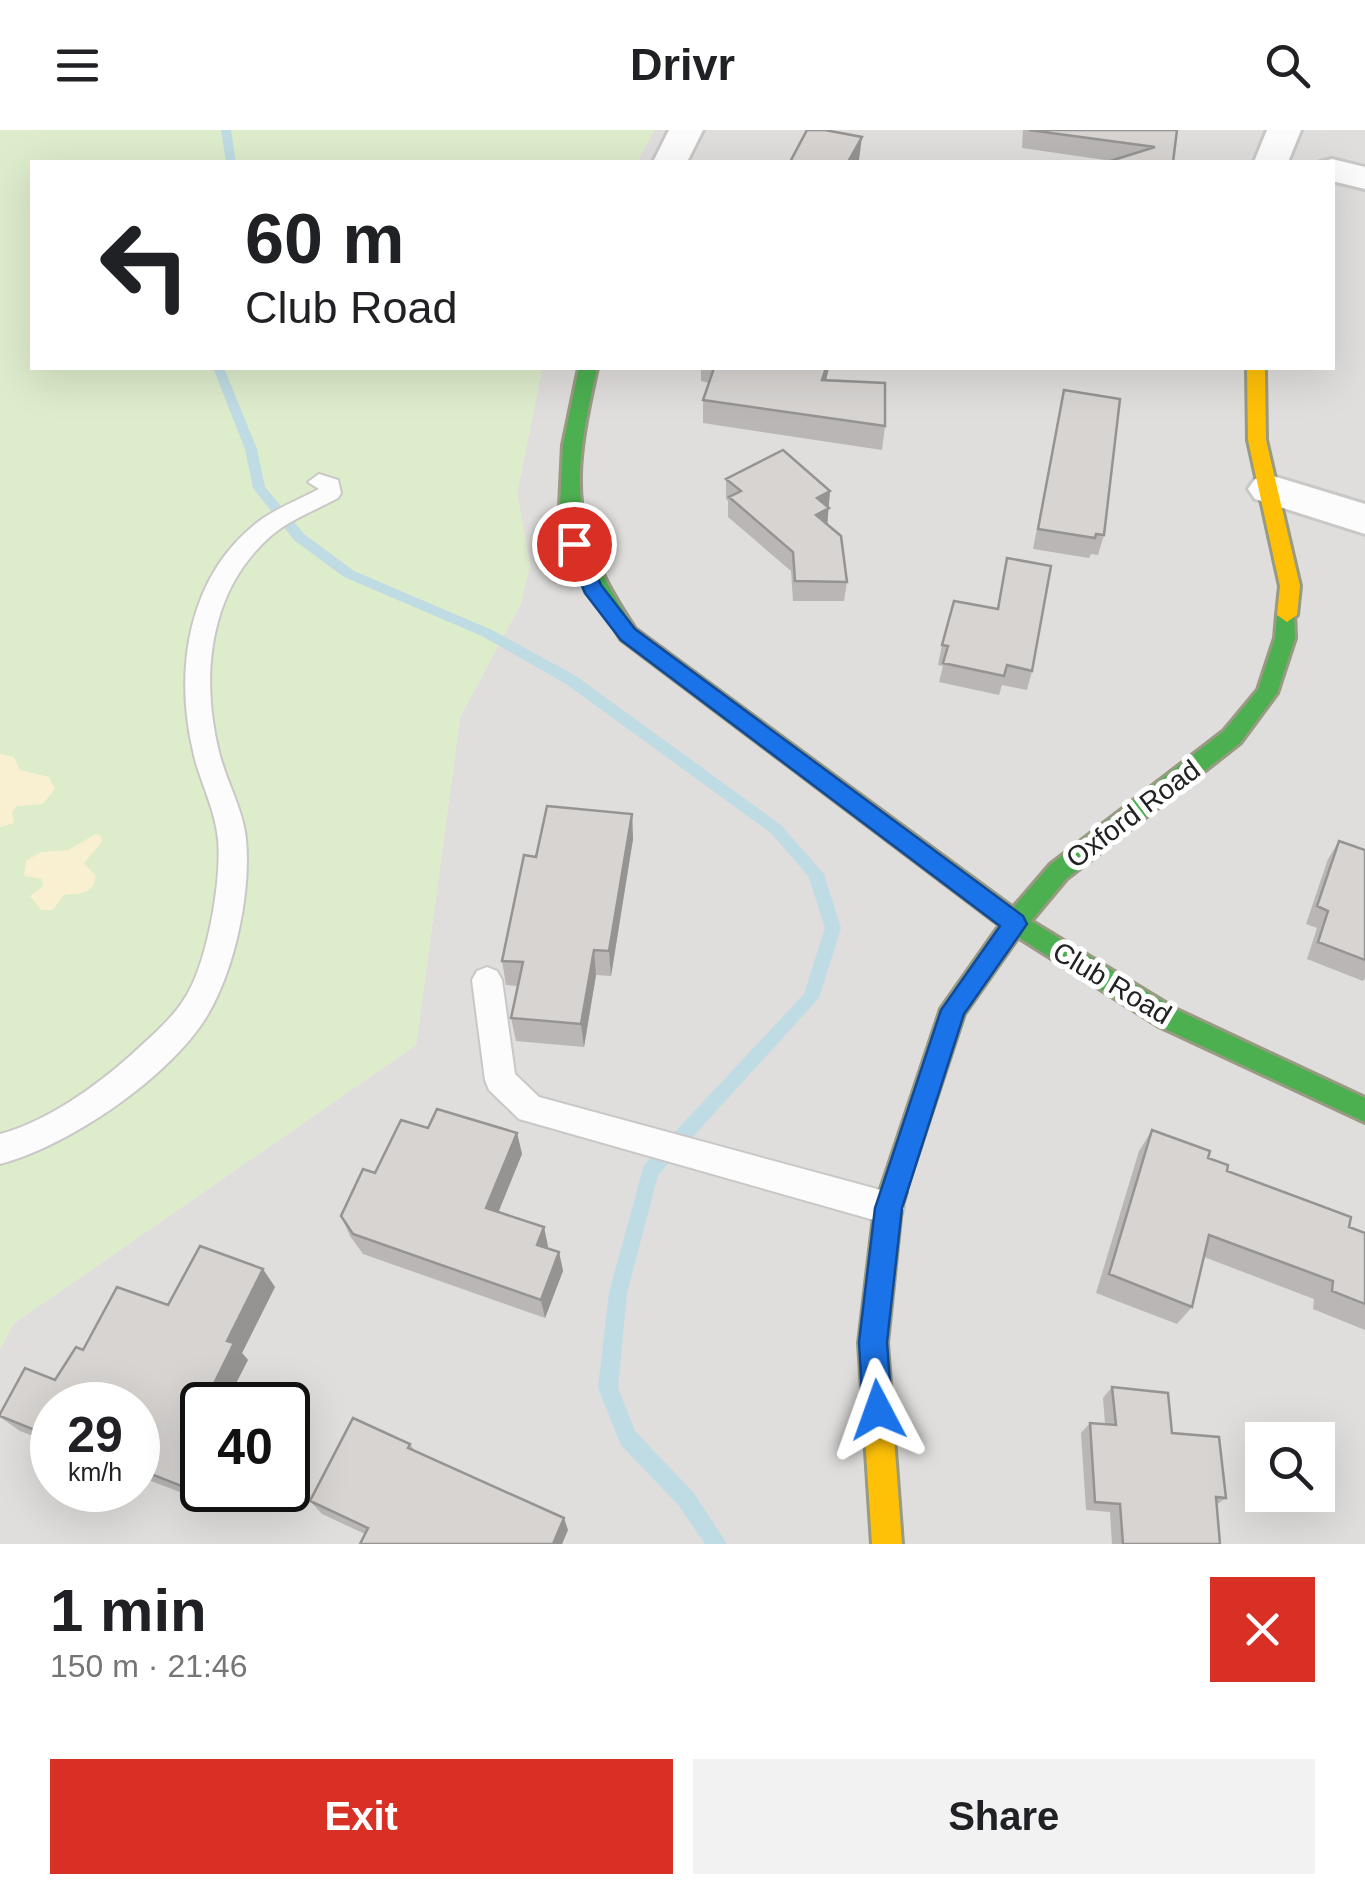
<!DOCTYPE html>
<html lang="en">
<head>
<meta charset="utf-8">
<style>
  body { margin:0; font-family:Helvetica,sans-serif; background:#f2f2f2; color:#202124; height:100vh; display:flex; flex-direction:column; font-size:38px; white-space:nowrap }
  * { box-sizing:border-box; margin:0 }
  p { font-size:32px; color:#757577 }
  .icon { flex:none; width:55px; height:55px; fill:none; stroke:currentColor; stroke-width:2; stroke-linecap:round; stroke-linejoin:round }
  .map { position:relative; height:1414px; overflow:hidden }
  .details { display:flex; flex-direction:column; background:#fff; flex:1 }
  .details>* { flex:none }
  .top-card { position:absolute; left:30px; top:30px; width:1305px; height:210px; border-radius:0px; box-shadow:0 10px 40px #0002; background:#fff; color:#202124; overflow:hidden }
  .controls { position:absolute; left:1245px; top:1292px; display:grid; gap:20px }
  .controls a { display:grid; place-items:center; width:90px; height:90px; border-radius:0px; background:#fff; box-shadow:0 10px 40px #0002; font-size:50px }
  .speed { position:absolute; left:30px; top:1252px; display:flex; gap:20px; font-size:50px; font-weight:700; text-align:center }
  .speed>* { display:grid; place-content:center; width:130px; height:130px; border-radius:50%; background:#fff; box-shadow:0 10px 40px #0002; line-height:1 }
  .speed small { font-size:25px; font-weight:400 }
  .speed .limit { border:5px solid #111; border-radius:15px; background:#fff; color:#111 }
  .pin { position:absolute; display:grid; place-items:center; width:85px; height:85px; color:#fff; margin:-42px; border:5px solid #fff; border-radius:50%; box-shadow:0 2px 10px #0007 }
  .me { position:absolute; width:110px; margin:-55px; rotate:356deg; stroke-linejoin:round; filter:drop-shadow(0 0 8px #0008) }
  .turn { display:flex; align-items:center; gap:35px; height:210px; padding:0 50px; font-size:45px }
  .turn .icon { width:130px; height:130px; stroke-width:2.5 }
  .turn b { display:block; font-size:70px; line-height:85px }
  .round { display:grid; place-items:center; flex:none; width:105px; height:105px; border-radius:0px; background:#f2f2f2 }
  .head { display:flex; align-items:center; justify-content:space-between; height:170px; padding:0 50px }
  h1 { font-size:60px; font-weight:700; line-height:75px }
  .action { display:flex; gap:20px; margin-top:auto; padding:20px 50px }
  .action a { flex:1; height:115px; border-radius:0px; background:#d93025; color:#fff; font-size:40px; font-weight:700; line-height:115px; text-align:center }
  .action a+a { background:#f2f2f2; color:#202124 }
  header { display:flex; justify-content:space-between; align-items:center; height:130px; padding:0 50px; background:#fff; font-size:45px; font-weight:700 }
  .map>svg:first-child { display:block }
  .residential { fill:#dfdedc; fill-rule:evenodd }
  .grass { fill:#ddeccb }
  .sand { fill:#f8f0d0 }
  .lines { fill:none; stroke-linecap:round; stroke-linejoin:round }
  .stream { fill:#bfdbe3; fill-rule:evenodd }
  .lane-casing { stroke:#c9c8c7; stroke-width:4 }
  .street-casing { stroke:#c9c8c7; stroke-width:6 }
  .fast-casing { stroke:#999a82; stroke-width:6 }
  .slow-casing { stroke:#999a82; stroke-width:6 }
  .lane { fill:#fdfcfc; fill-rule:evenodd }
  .street { fill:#fdfcfc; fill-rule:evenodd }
  .fast { fill:#4caf50; fill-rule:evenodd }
  .slow { fill:#ffc107; fill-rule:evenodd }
  .wall { fill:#b9b6b5 }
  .shaded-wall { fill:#969493 }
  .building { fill:#d7d4d2; stroke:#969493; stroke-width:2.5 }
  .route { fill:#1a73e8; stroke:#114b97; stroke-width:2.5 }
  .labels { text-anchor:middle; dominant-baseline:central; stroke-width:10; stroke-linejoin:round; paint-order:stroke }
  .street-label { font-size:28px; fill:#222; stroke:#fff }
</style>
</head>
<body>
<header><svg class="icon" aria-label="menu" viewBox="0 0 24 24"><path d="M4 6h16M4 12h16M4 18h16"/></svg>Drivr<svg class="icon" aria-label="search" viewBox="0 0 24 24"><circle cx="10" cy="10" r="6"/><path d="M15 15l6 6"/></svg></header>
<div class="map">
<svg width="1365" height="1414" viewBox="0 0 1365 1414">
  <rect width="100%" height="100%" fill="#f0eeeb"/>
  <path class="residential" d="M654 0H1365V1414H0V1219L13 1194 416 915 460 587 520 475 530 436 517 363 542 238H1332V32H637ZM52 1275H138V1360H52ZM202 1275H288V1360H202ZM1262 1310H1318V1365H1262Z"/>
  <path class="grass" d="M0 0H654L637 32H32V238H542L517 363 530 436 520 475 460 587 416 915 13 1194 0 1219Z"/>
  <path class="sand" d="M0 624 14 627 20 640 49 647 55 659 43 674 17 676 12 682 14 693 0 697Z
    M96 704 101 706 102 712 84 733 96 746C91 767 80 762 64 765L53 780H41L30 766 43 756 42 749 24 746 26 731 41 722 68 720Z"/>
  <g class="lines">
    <path class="stream" d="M221 0H231L236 32H226Z
      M213 238H224L257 319 265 357 304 404 354 441 492 500 576 546 781 695 824 744 841 798 819 868 658 1045 627 1163 618 1258 635 1301 693 1362 727 1414H705L679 1376 621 1315 598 1258 609 1163 644 1035 804 864 825 798 809 747 771 703 566 554 482 506 344 447 294 410 253 358 245 319Z"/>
    <defs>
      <path id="lane" d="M319 344 338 350 341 363 338 368C316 380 291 389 272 405 209 459 200 545 219 622 226 651 243 679 246 709 251 763 235 839 207 886 170 947 69 1016 0 1034V1004C46 992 95 957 130 926 148 909 169 892 183 871 207 837 222 750 218 709 215 678 199 650 193 621 174 539 188 446 258 392 276 378 299 370 319 359L308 352Z
        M487 837 497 841 502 850 515 944 539 967 888 1062 900 1067 904 1078 900 1089 888 1094 519 989 489 960 485 950 472 850 477 841Z"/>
      <path id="street" d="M669 0H703L687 32H653Z
        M1267 0H1301L1288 32H1254Z
        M1332 29 1365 37V59L1332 51V32H1320Z
        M1270 345 1365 374V404L1255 369 1248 359 1255 349Z"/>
      <path id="fast" d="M579 238H597C571 352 568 399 635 499L1013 778 1050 735 1224 601 1258 560 1275 508 1277 485 1287 478 1294 480 1295 508 1277 563 1240 613 1066 749 1031 791 1177 880 1365 968V992L1159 896 1018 807 964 884 902 1071 893 1075 884 1071 880 1062 941 879 1000 795 621 509 577 436 560 377 563 315Z"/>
      <path id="slow" d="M1247 238H1265L1266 310 1300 456 1297 485 1287 492 1277 485 1280 456 1248 310Z
        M893 1049 902 1053 906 1062 901 1078 887 1213 902 1414H872L859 1213 875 1078 884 1053Z"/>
    </defs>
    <use href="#lane" class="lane-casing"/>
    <use href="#street" class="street-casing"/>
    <use href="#fast" class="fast-casing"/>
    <use href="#slow" class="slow-casing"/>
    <use href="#lane" class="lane"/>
    <use href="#street" class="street"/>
    <use href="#fast" class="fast"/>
    <use href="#slow" class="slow"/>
  </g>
  <path class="wall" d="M1023 0H1177L1173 32 1112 31 1022 18Z
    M701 238H829L826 251 885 296 882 320 703 293V270L709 253 701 251Z
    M1064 260 1104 405 1098 425 1091 424 1089 428 1033 419Z
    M726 349 830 361 827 394 847 452 844 471H793L791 441 728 387V371L726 369Z
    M1007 428 1032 541 1027 560 1002 555 999 565 939 552 943 536 938 535 942 515 997 479Z
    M632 684 633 709 611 846 596 845 584 917 516 911 511 888 518 856 506 855 502 831 536 727Z
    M1339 711 1365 720V848L1363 851 1307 829 1317 798 1306 794 1328 729Z
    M428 998 517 1003 522 1024 498 1082 548 1116 547 1118 559 1122 563 1141 545 1188 363 1124 350 1106 341 1086 375 1043Z
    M1152 1000 1208 1028 1227 1041 1365 1103V1200L1313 1179 1314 1169 1204 1127 1192 1177 1177 1194 1096 1163 1139 1021Z
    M275 1157 242 1223 248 1230 202 1275 243 1360 232 1382 138 1346V1275H52V1313L20 1301 0 1287 55 1250 83 1220 168 1175Z
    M1112 1257 1172 1303 1226 1368 1216 1375 1220 1414H1112L1110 1382 1086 1380 1081 1303 1090 1293 1105 1294 1103 1268Z
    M410 1314 415 1321 568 1400 562 1414H360L365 1404 322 1384 310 1371Z"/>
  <path class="shaded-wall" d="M862 7 859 30 858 32H848Z
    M826 238H829L820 274 822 250Z
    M830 361 827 398 814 404 817 368Z
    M632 684 633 709 611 846 609 821Z
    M594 820 596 845 584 917 581 894Z
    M517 1003 522 1024 492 1098 486 1078Z
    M544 1097 548 1116 541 1134 537 1115Z
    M559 1122 563 1141 545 1188 541 1170Z
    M263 1139 275 1157 242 1223 248 1230 225 1275H203L227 1211Z
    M222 1360H243L232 1382 217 1370Z
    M564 1388 568 1400 562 1414H553Z"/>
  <path class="building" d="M807 0H825L862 7 848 32H852H790Z
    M1029 0H1177L1173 32H1107L1155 17Z
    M714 238H826L822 250 885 253V296L703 270Z
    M1064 260 1120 269 1104 405 1096 404 1095 408 1038 399Z
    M783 320 830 361 817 368 829 378 816 385 841 406 847 452 795 451 793 422 729 367 741 361 726 349Z
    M1007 428 1051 436 1032 541 1007 535 1004 546 943 533 948 516 942 515 954 471 998 479Z
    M547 676 632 684 609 821 594 820 581 894 511 888 523 832 502 831 524 725 536 727Z
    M1339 711 1365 720V830L1318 812 1328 781 1317 776Z
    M437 979 517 1003 486 1078 544 1097 537 1115 559 1122 541 1170 353 1104 341 1086 363 1039 375 1043 401 990 428 998Z
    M1152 1000 1210 1021 1208 1028 1228 1035 1227 1041 1351 1087 1349 1097 1365 1103V1174L1332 1161 1333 1151 1209 1105 1192 1177 1109 1144Z
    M200 1116 263 1139 227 1211 234 1213 201 1280H202V1360H222L217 1370 138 1339V1275H52V1307L0 1286V1284L25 1238 55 1250 76 1217 83 1220 117 1157 168 1175Z
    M1112 1257 1168 1263 1172 1303 1219 1307 1226 1368 1216 1367 1220 1414H1123L1120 1374 1095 1372 1090 1293 1116 1295Z
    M353 1288 410 1314 408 1318 564 1388 553 1414H360L368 1398 310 1371Z"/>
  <path class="route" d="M574 408 581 410 601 455 635 499 1023 786 1027 794 964 884 902 1078 887 1212 892 1280 888 1290 878 1294 867 1290 863 1280 859 1212 875 1078 941 880 1000 796 621 510 585 463 564 414Z"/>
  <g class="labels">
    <g class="street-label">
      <text transform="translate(1133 684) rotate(-37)">Oxford Road</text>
      <text transform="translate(1112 853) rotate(31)">Club Road</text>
    </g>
  </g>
</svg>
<div class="controls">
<a><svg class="icon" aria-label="search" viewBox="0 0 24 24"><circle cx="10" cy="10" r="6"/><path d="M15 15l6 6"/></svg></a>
</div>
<div class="speed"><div>29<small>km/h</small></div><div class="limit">40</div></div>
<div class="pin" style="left:574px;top:414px;background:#d93025"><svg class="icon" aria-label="arrive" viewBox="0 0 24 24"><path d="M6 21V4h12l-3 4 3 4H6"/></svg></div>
<svg class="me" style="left:878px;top:1280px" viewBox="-20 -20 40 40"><path d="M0-17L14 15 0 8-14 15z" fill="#1a73e8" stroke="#fff" stroke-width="4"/></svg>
<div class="top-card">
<div class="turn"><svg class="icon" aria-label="left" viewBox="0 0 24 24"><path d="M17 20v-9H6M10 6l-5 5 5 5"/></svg><div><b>60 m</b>Club Road</div></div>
</div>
</div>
<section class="details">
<div class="head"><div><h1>1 min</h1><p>150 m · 21:46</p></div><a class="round" style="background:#d93025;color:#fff"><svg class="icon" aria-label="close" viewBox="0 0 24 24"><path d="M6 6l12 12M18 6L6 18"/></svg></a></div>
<div class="action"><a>Exit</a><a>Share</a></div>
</section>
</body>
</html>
